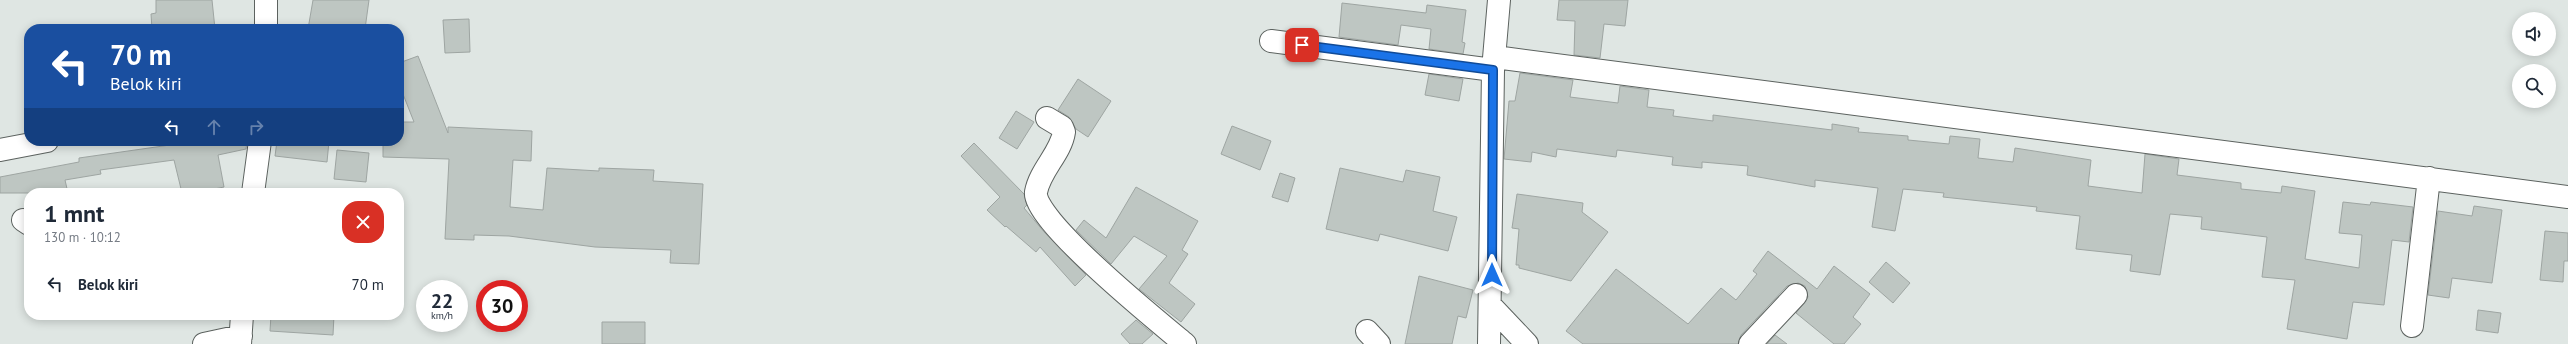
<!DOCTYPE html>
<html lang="id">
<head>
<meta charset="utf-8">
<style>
  body { margin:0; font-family:"PT Sans",sans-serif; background:#f2f2f3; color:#1f2937; height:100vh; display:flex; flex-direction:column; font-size:15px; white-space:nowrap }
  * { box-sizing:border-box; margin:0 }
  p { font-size:13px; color:#747a83 }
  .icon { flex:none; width:22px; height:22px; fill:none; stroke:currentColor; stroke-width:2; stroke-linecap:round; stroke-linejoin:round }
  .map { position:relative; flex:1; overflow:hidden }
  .sheet { position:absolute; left:24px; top:188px; width:380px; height:132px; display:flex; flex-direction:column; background:#fff; border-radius:16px; box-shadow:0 2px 10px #0003 }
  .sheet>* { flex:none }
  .hud { position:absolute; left:24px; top:24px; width:380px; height:122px; border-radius:16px; box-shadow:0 2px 10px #0003; background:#1a4fa0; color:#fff; overflow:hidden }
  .buttons { position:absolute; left:2512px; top:12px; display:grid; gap:8px }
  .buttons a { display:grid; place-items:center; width:44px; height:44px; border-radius:50%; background:#fff; box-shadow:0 2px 10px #0003; font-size:20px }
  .speed { position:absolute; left:416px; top:280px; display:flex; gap:8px; font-size:20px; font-weight:700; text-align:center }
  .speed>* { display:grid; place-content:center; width:52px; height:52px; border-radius:50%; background:#fff; box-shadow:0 2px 10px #0003; line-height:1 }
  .speed small { font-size:10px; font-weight:400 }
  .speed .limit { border:6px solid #d22; background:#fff; color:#111 }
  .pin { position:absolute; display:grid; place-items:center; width:34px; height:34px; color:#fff; margin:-17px; border-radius:8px; box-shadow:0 2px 6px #0006 }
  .me { position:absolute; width:44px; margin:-22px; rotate:0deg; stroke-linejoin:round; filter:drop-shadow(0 0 3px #0008) }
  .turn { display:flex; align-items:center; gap:14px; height:84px; padding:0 20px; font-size:18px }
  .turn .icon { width:52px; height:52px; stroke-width:2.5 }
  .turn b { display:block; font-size:28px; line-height:34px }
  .lanes { display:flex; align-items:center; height:38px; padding:0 20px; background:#0003; justify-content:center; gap:20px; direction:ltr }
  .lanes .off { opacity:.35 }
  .round { display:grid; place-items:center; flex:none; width:42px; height:42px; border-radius:16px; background:#f2f2f3 }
  .summary { display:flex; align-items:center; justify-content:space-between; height:68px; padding:0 20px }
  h1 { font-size:24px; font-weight:700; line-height:30px }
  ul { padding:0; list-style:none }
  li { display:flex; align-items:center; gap:12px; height:56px; padding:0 20px }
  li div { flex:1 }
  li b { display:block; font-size:15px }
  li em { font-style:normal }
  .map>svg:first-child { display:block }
  .building { fill:#bec6c2; stroke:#9ea5a2 }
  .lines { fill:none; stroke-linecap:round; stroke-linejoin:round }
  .minor-casing { stroke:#5c625f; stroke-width:24 }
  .minor { stroke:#fff; stroke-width:22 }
  .route-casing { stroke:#114b97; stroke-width:10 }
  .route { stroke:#1a73e8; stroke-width:7 }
</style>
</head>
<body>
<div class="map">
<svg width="2568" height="344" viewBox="0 0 2568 344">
  <rect width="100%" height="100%" fill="#dfe6e3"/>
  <path class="building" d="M156 0H212L215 29H152L151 14 156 13Z
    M313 0H369L365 29H308Z
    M1559 0H1628L1625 26 1604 24 1600 58 1574 55 1575 21 1557 20Z
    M1342 3 1426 13 1427 5 1466 10 1462 42 1465 43 1463 54 1429 49 1431 29 1401 25 1398 45 1339 37Z
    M469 19 470 52 445 53 443 20Z
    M418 56 448 133V127L532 131 531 161 513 160 510 207 543 210 547 168 599 171V168L654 170 653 181 703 184 699 264 670 263 671 250 595 247 509 236 474 235V240L445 239 449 159 383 157V141H399V122H414L399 84V63Z
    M1520 73 1573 80 1570 97 1618 103 1620 86 1649 90 1647 107 1674 110 1673 116 1713 121V115L1832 130V124L1859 128 1858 132 1908 136V140L1949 144 1950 136 1980 139 1978 158 2013 162 2015 148 2091 160 2088 186 2142 193 2145 154 2179 159 2177 175 2241 183V189L2281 193 2282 186 2315 191 2305 259 2359 268 2362 235 2339 233 2343 202 2370 205 2371 202 2413 207 2409 242 2392 240 2384 305 2353 302 2347 339 2287 329 2295 280 2262 277 2267 237 2201 229 2202 217 2170 214 2160 275 2130 271 2132 255 2076 249 2080 216 2036 211 2037 207 1943 197 1944 193 1903 189 1895 231 1872 227 1878 188 1815 180V187L1747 175 1748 166 1702 162V168L1672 165 1673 157 1617 150 1616 157 1557 149 1556 157 1532 152 1531 162 1504 159 1509 101H1515Z
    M1429 74 1463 79 1459 101 1425 95Z
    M1078 79 1111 101 1088 137 1076 129 1069 117 1058 110Z
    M1016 111 1034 122 1017 149 999 138Z
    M1232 126 1271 141 1260 170 1221 154Z
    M170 141H247L246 149 218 155 224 187 195 193H182L174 160 100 170 101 174 65 180 68 193H0V177L79 162V158L170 145Z
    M277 141H329L327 162 275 156Z
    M974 143 1024 194 1027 205 1024 208 1045 233 1086 275 1075 286 1040 247 1036 252 1006 226 1005 227 987 210 1000 197 961 156Z
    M337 150 369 153 366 182 334 179Z
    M1340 168 1403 182 1406 170 1440 177 1433 211 1457 217 1448 251 1380 234 1378 241 1326 229Z
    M1280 173 1295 178 1288 202 1272 197Z
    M1136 187 1198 221 1182 250 1188 254 1169 283 1195 304 1181 322 1139 289 1167 256 1134 236 1111 264 1076 230 1084 220 1106 238Z
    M1517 194 1583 203 1582 212 1608 232 1571 281 1519 268V265H1516L1519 229 1512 228Z
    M2474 206 2502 210 2492 283 2452 278 2449 298 2428 295 2438 211 2472 216Z
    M2545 231 2568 233V261H2564L2563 282 2540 280Z
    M1768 251 1817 289 1834 266 1870 294 1853 317 1861 324 1844 344H1834L1796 313 1808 297 1805 286 1798 283 1787 286 1741 335 1738 344H1583L1566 331 1616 269 1688 324 1721 288 1736 300 1757 274 1753 271Z
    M1886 262 1910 283 1893 303 1869 282Z
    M1419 276 1473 290 1466 318 1458 316 1452 344H1405Z
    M2478 310 2501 313 2498 333 2476 330Z
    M271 315H334L333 335 270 331Z
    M1136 320 1153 334 1142 344H1130L1121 334Z
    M602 322H645V344H602Z
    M1775 335 1787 344H1767Z"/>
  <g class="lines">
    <defs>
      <path id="minor" d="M266 29V0
        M1271 41 1493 70
        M1495 57 2568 197
        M1047 118 1062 127 1064 132C1061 153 1040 170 1036 192 1031 219 1161 324 1185 344
        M0 150 47 141
        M253 193 260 141
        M23 220 29 224
        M1491 306 1527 344
        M2412 326 2429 178
        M1367 331 1379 344
        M204 344 241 336
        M240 344 242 315
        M1489 344 1493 70 1499 0
        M1750 344 1796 295"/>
    </defs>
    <use href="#minor" class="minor-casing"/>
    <use href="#minor" class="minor"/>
  </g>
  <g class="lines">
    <defs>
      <path id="route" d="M1302 45 1493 70 1492 275"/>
    </defs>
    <use href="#route" class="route-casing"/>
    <use href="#route" class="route"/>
  </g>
</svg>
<div class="buttons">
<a><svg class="icon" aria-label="sound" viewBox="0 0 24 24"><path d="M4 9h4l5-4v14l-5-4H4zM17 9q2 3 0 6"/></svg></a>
<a><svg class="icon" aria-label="search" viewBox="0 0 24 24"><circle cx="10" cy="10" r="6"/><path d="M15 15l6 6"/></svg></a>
</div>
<div class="speed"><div>22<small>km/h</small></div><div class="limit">30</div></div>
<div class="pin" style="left:1302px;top:45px;background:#d93025"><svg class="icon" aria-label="arrive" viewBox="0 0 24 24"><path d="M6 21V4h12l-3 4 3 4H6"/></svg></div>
<svg class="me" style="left:1492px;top:275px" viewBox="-20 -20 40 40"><path d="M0-17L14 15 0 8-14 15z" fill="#1a73e8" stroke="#fff" stroke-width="4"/></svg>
<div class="hud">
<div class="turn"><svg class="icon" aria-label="left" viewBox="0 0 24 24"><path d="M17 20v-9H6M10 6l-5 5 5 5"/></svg><div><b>70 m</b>Belok kiri</div></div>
<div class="lanes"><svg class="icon" aria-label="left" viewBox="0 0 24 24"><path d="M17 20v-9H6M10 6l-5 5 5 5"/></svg><svg class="icon off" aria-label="ahead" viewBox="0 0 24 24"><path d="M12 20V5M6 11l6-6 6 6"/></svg><svg class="icon off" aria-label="right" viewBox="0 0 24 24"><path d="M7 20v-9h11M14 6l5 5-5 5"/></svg></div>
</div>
<section class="sheet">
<div class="summary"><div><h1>1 mnt</h1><p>130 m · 10:12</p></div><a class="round" style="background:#d93025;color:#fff"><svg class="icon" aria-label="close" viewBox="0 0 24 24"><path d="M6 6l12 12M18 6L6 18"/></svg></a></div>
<ul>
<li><svg class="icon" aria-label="left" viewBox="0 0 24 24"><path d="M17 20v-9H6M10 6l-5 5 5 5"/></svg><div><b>Belok kiri</b></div><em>70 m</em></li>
</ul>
</section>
</div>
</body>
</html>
